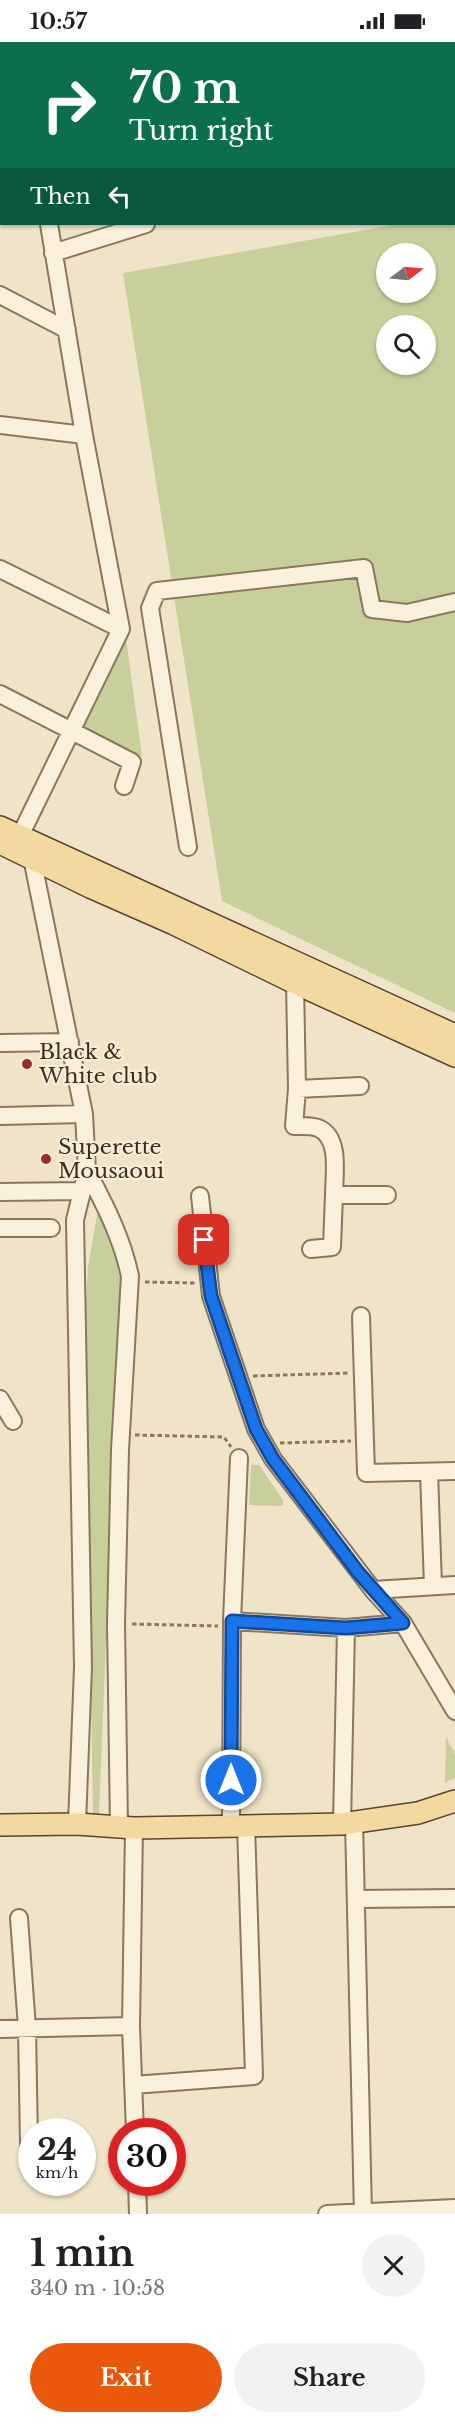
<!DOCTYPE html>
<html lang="en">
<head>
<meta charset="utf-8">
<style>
  body { margin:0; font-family:"Libre Baskerville",serif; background:#f2f2f2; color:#202124; height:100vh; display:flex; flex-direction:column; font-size:22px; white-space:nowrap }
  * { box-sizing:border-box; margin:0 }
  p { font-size:20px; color:#757577 }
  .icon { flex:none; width:33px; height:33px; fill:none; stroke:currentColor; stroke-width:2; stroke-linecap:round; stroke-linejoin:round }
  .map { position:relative; height:2172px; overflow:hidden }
  .drawer { display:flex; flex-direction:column; background:#fff; flex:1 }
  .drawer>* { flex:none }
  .banner { position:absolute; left:0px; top:0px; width:456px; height:183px; box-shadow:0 2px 4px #0004; background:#0b6e4f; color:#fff; overflow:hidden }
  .needle { width:39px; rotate:74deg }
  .buttons { position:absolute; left:376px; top:201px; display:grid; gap:12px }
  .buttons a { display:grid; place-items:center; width:60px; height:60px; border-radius:50%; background:#fff; box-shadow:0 2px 4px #0004; font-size:30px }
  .speed { position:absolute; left:18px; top:2076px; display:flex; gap:12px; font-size:30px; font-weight:700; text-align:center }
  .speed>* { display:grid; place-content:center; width:78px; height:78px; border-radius:50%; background:#fff; box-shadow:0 2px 4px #0004; line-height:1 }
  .speed small { font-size:15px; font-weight:400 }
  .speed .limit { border:9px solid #d22; background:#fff; color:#111 }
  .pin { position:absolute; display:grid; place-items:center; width:51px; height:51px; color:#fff; margin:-26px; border-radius:12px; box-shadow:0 3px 9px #0006 }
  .me { position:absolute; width:66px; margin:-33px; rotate:0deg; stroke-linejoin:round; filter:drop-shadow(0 0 4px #0008) }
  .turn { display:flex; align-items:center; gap:21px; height:126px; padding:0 30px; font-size:27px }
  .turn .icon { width:78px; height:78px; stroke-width:2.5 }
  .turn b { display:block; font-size:42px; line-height:51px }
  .then { display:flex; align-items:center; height:57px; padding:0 30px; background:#0003; gap:12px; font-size:22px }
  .round { display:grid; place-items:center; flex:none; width:63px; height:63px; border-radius:32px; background:#f2f2f2 }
  .headline { display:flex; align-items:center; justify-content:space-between; height:102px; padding:0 30px }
  h1 { font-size:36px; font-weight:800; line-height:45px }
  .cta { display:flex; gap:12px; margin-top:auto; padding:12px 30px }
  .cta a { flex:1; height:69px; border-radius:36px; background:#ea580c; color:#fff; font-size:24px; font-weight:800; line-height:69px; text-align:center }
  .cta a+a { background:#f2f2f2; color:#202124 }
  .status { display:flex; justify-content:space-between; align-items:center; height:42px; padding:0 30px; background:#fff; direction:ltr }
  .status svg { height:16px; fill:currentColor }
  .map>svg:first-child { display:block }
  .green { fill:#c9cf9b; fill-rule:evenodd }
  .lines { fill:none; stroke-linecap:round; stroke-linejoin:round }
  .minor-casing { stroke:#8d765c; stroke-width:20 }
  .major-casing { stroke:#5b4430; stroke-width:24 }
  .path { stroke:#8d765c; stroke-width:3; stroke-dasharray:4.5 3; stroke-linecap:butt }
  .minor { stroke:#faf1dc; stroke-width:16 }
  .major { stroke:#f3d9a0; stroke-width:21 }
  .route-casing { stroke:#114b97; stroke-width:15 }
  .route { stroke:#1a73e8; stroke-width:10 }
  .poi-dot { fill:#9e2a2b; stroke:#f7eed8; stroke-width:2 }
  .labels { text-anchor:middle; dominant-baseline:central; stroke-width:4.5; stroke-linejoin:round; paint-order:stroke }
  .poi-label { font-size:21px; fill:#3d2e20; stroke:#f7eed8; text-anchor:start }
</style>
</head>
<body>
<div class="status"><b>10:57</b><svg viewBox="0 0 49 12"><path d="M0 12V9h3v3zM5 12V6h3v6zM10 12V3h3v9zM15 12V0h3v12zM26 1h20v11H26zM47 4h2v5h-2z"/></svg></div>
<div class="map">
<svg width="455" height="2172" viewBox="0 0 455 2172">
  <rect width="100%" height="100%" fill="#f0e4c8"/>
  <path class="green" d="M455 171V971L222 859 123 231 398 182H454ZM387 212H426V250H387ZM387 284H426V322H387Z
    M126 596 142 714 80 686Z
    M97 1173H101L105 1179 121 1229 99 1773H93L91 1658 88 1646 83 1320 88 1225Z
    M251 1423H259L283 1458V1464L249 1463Z
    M446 1695 455 1712V1736L445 1741Z"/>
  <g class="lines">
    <defs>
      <path id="minor" d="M21 0V2
        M134 0 135 2
        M227 0V2
        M328 2H334
        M0 120 2 121
        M49 182 84 393 121 587 20 794 32 816 84 1072 87 1129 75 1178 83 1625 77 1782
        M53 211 146 182
        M0 253 67 288
        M0 383 84 393
        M0 527 121 587
        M0 652 132 720 124 744
        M188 805 150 566 157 549 364 526 372 567 407 571 455 560
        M295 941 297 1047 294 1084C302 1084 311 1083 318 1086 341 1095 334 1133 334 1153H387
        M0 1001 70 1000
        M297 1047 360 1044
        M0 1074 84 1072
        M87 1129C105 1163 122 1196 130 1234L120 1408 116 1582 119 1785
        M0 1150 81 1149
        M200 1154 211 1254 256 1387 273 1417 373 1548 403 1581 455 1669
        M0 1186H51
        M311 1207 332 1205 334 1153
        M361 1274 366 1431 455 1429
        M0 1357 13 1379
        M429 1430 433 1544
        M373 1548 455 1543
        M232 1579 346 1586 403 1581
        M354 1779 363 2172
        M231 1782 232 1579 239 1416
        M342 1782 346 1586
        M134 1786 131 1984 135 2090
        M356 1857 455 1856
        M19 1876 27 1986 29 2102
        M0 1987 131 1984
        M133 2043 254 2034 246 1783
        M137 2140 138 2172
        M327 2172 455 2166"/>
      <path id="major" d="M0 785 455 993
        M0 801 92 846 174 882 295 941 455 1014
        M0 1783 77 1782 134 1786 342 1782 418 1771 455 1759"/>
    </defs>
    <use href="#minor" class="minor-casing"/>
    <use href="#major" class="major-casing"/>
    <path class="path" d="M145 1240 195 1241
      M253 1334 349 1331
      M135 1393 224 1395 231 1405
      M280 1401 351 1399
      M132 1582 218 1584"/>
    <use href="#minor" class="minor"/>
    <use href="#major" class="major"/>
  </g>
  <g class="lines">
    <defs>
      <path id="route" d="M204 1198 211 1254 256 1387 273 1417 358 1530 403 1581 346 1586 232 1579 231 1738"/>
    </defs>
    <use href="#route" class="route-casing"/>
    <use href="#route" class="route"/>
  </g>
  <g class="poi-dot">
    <circle cx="27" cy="1022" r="6"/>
    <circle cx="46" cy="1117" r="6"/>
  </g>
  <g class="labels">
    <g class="poi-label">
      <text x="39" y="1010">Black &amp;<tspan x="39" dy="24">White club</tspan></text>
      <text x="58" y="1105">Superette<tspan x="58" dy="24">Mousaoui</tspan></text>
    </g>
  </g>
</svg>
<div class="buttons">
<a><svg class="needle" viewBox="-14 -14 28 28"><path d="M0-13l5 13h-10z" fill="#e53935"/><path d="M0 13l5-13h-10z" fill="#757577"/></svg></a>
<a><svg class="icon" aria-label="search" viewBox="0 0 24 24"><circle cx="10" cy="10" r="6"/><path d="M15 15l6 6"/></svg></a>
</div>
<div class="speed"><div>24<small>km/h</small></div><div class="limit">30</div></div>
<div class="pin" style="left:204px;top:1198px;background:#d93025"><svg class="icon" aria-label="arrive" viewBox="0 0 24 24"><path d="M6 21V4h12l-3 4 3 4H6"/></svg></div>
<svg class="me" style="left:231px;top:1738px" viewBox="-20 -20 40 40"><circle r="17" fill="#1a73e8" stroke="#fff" stroke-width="3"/><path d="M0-11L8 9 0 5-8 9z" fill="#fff"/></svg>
<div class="banner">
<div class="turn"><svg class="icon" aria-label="right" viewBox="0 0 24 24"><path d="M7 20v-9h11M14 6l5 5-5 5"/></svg><div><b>70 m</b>Turn right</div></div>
<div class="then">Then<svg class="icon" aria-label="left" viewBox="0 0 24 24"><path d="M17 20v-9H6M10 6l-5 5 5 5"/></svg></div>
</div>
</div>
<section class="drawer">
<div class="headline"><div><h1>1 min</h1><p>340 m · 10:58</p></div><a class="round"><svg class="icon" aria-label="close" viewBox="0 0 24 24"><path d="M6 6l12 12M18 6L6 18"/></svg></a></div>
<div class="cta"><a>Exit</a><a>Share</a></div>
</section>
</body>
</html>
